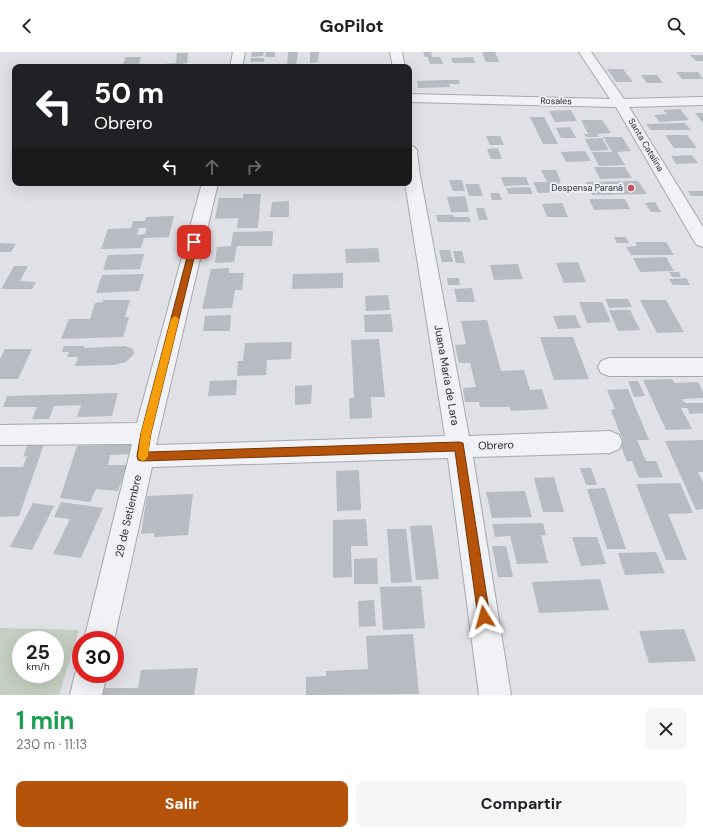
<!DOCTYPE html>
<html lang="es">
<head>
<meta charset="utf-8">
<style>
  body { margin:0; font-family:"DM Sans",sans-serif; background:#f6f6f6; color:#202124; height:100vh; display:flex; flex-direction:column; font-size:15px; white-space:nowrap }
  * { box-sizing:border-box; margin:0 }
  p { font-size:13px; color:#757577 }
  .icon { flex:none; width:22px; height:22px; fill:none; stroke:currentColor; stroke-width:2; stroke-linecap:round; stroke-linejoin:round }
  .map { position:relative; height:643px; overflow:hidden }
  .side { display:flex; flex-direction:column; background:#fff; flex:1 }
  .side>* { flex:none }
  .banner { position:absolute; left:12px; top:12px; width:400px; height:122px; border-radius:8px; box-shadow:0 4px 16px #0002; background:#202124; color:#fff; overflow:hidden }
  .speed { position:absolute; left:12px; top:579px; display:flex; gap:8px; font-size:20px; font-weight:700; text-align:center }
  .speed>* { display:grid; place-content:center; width:52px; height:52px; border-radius:50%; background:#fff; box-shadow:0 4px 16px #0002; line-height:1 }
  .speed small { font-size:10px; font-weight:400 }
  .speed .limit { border:6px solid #d22; background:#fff; color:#111 }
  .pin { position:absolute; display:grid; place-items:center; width:34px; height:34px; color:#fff; margin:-17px; border-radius:8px; box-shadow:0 2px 6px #0006 }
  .me { position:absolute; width:44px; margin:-22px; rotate:352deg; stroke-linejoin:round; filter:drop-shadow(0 0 3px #0008) }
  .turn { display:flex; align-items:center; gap:14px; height:84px; padding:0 16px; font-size:18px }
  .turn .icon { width:52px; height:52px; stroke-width:2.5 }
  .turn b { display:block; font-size:28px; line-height:34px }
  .lanes { display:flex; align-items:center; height:38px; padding:0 16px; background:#0003; justify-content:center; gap:20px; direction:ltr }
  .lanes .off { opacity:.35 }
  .round { display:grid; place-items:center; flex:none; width:42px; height:42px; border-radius:8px; background:#f6f6f6 }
  .summary { display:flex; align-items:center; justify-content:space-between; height:68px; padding:0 16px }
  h1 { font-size:24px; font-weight:700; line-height:30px; color:#1e9e55 }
  .cta { display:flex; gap:8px; margin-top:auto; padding:8px 16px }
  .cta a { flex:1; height:46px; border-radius:8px; background:#b45309; color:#fff; font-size:16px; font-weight:700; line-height:46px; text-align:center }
  .cta a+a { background:#f6f6f6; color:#202124 }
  header { display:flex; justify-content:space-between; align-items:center; height:52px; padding:0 16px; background:#fff; font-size:18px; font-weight:700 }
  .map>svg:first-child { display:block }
  .green { fill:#c4cfc1; fill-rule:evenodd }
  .building { fill:#b7bbc2; fill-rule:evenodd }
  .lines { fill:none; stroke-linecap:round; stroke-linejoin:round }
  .minor-casing { stroke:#a5a8af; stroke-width:2 }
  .minor { fill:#f1f2f5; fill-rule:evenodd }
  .route { fill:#b45309; stroke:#753606 }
  .slow { fill:#f59e0b }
  .poi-dot { fill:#be525d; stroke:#eef0f4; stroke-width:1.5 }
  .labels { text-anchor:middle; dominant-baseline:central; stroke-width:4; stroke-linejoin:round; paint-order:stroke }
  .far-street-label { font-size:9px; fill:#2a2f3b; stroke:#eef0f4 }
  .far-poi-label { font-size:9px; fill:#2a2f3b; stroke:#eef0f4; text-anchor:end }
  .street-label { font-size:11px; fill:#2a2f3b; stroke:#eef0f4 }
</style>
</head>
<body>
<header><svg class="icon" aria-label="back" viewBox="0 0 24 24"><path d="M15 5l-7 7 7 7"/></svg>GoPilot<svg class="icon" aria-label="search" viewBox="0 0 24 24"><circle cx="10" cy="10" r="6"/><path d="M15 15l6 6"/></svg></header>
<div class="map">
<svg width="703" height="643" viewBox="0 0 703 643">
  <rect width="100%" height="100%" fill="#dfe1e6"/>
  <path class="green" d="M0 576 79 578 59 643H0ZM21 588H55V622H21Z"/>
  <path class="building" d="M252 0H264L263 4 251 5Z
    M266 0H275V5H265Z
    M288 0H298L296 14H287Z
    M310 0H319L318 10 310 11Z
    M423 0H431L432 5H440L443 12H430L428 5H425Z
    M482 0H495L499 10H486Z
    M177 1H188L187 11 182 12V15H162L163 12 176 11Z
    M690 3H703V9H696Z
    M126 5H141L138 15H119L121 12H123Z
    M473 5 475 11H453L451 6Z
    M251 6H264V10H250Z
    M607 17H623L633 30H616Z
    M676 20H698L703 27H682Z
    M641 23H657L663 31H647Z
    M447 28H459L460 32H449L450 35 418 36 417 29Z
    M680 57 689 68 660 70 654 63 667 62 663 58Z
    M571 58 577 69 555 70 549 59Z
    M695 61H703V71Z
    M530 65H544L558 92H543Z
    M581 68H602L611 81 597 82 599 85H586L584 82H588Z
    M685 71 691 78H651L646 72Z
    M570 75 576 86H561L556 76Z
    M665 83H687L697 96H674Z
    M486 84H500L504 93H490Z
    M603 85H622L631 99 617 100 625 113 599 114 592 100H612Z
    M602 86 609 98 591 99 585 87Z
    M498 96 502 107H491L487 97Z
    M585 99 591 109 566 110 561 100Z
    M692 103 698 111 676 112 671 104Z
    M594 115H625L632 126 600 127Z
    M541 118H556L561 130H559L564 140 538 141 533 130H547Z
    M501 125H526L529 133 504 134Z
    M449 128H462L465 139H453Z
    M638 129 647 142 592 143 586 130Z
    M465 132H479L483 144H469Z
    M530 135 533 142H509L506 136Z
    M688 139H703V144H691Z
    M490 141H499L502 148H492Z
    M243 142H261L258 176H237L238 166 215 167 219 146H243Z
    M465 144 469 160H451L447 145Z
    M589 147H625L630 157 594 158Z
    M289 149V165H270L272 150Z
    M655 150 661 160H651L645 151Z
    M562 151 568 165H547L542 152Z
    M476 156H484L488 168H479Z
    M436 163H453L454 165H469L471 170H438Z
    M174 164 169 185 144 186 141 196 101 197 108 177 131 176 133 169H145L146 165ZM139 176H147L145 182 137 183Z
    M273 179 272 194H237L234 210 215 211 217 195 231 194 233 180Z
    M614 185H626L629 191H617Z
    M635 190H666L674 203H631L626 195 637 194Z
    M0 191 16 192 11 200H0Z
    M378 196 380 210 346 211 345 197Z
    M439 198H450L453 210H442Z
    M453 199H462L465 211H456Z
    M144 202 140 217 103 218 108 203Z
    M666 205 674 219 640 220 633 206Z
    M578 210 586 230 564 231 556 211Z
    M518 212 523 227 494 228 490 213Z
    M14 214H28L20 229 36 230 32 237H1Z
    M229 216V221H244L242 238H235L232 256 202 257 211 217Z
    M669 220H679L681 225H672Z
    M343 221V236L292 237 293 222Z
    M144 222 139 239 96 241 102 223Z
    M447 226H459L460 233H448Z
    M686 226 690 233H673L669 227Z
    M472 236 475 250H457L454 237Z
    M388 243 390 258 366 259 365 244Z
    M605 247H628L632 255 609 256Z
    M103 248H130L125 265H129L123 285 61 287 69 267H90L95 251 103 250Z
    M640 248H666L684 280 657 281Z
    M579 250H602L611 270 587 271Z
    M609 258H630L640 278 618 279Z
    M391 262 393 280H365L364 263Z
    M231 263 230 279H203L205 264Z
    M575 263 581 276 558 277 553 264Z
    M487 268 501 319 524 318 530 338 542 337 548 357 511 359 510 355H480L479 350H465L463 336 476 335 470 311H459L455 293 466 292 461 269Z
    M540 285H573L589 327 554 328Z
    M379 287 385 345H371L372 366 350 367 349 346H354L351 288Z
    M292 290 291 307 267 308 266 323 237 324 238 309H243L245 291Z
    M64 294H84V296L125 294 133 297 134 302 126 310 114 313 75 314 78 305H67L69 300H62Z
    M5 297H32L18 327H0V307Z
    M672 327 675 331 698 330 703 340V346L682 347 685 351H703V361L690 362 687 356H681L692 377 666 378 643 328Z
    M237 328 236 343 208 344 210 329Z
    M628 329H638L645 344 634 345Z
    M312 333 311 352 295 353V334Z
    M628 337 649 388H637L646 409H656L663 425 639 426 632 409 627 410 619 389H623L611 358 615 357 607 338Z
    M118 341 112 364 77 365 81 353 54 354 49 367H32L37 355H3L7 344Z
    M703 388V420H698L703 431V457L696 458 665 389Z
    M28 392H44L19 464 0 465V415H23L27 404 23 405Z
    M132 392 130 402 110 403 108 413H127L118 439 96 437 90 450 60 446 77 394Z
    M580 416H591L597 433H586Z
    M359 418 361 458 337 459 336 419Z
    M554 425 564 460H543L534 426Z
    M680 431 693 461 668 462 687 508H666L636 432Z
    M605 436 626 497H607L587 437Z
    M525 439 532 465 492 466 486 440Z
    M193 442 188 483 154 485V481L141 482 147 444Z
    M61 450 103 456 81 506 53 502 70 467 54 465Z
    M33 451 54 454 32 498 10 495Z
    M366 467 368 494H351L352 525 333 526V468Z
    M543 471 546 483H541L548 511 517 512 510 484 495 485 492 472Z
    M432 473 439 527 416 528 410 474Z
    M387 477H406L412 530 391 531Z
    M572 485H597L606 512 581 514Z
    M492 494H506L513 525H498Z
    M656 500 665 521 625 523 618 501Z
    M377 506 378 532H354V507Z
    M600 527 609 558 539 561 532 530Z
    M421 534 425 576 383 578 380 535Z
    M374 548 376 574 359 575 358 549Z
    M684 577 696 609 649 611 639 579Z
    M413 582 419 642 306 643V625L326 624V619L368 617 366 584Z
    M198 616 194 643H101L102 636H138L141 618Z"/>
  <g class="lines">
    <defs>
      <path id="minor" d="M233 0H245L242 15H230Z
        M390 0H402L405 15H393Z
        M579 0H591L624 47 703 45V53L629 55 703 175V195L697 193 694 189 616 55 409 50V42L610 47Z
        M409 93 414 95 417 98 419 118 469 384 610 379 619 383 622 390 619 397 610 401 473 405 511 643H479L448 406 152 415 114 588H84L132 392 0 393V373L137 371 202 131H218L156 393 445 384 405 131H409Z
        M609 306H703V324H609L601 321 598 315 601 309Z
        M81 610V622H107L102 643H70L75 622Z"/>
    </defs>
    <use href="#minor" class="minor-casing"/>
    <use href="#minor" class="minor"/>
  </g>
  <path class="route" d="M194 187 198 190 151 381 148 400 459 390 463 391 490 565 488 570 484 572 480 570 478 565 455 399 142 409 138 408 137 404 141 381 191 190Z"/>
  <path class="slow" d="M175 264 179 267 151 381 148 404 146 407 143 409 139 407 138 404 141 381 171 267Z"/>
  <circle class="poi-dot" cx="631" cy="136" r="4"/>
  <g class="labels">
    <g class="far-street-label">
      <text transform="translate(556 49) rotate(1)">Rosales</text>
      <text transform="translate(646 93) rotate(59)">Santa Catalina</text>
    </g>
    <g class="far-poi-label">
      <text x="623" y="136">Despensa Paraná</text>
    </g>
    <g class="street-label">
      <text transform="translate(447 323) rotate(80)">Juana Maria de Lara</text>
      <text transform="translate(496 393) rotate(-2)">Obrero</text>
      <text transform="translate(128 464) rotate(-77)">29 de Setiembre</text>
    </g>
  </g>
</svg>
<div class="speed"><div>25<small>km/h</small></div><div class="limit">30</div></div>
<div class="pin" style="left:194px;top:190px;background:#d93025"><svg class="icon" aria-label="arrive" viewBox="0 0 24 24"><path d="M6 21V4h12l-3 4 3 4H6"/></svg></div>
<svg class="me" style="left:484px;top:565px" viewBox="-20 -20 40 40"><path d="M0-17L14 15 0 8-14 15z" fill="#b45309" stroke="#fff" stroke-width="4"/></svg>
<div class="banner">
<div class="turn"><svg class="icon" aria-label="left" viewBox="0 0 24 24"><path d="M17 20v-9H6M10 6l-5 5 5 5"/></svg><div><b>50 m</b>Obrero</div></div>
<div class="lanes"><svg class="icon" aria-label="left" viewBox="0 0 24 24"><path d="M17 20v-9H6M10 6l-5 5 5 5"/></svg><svg class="icon off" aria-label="ahead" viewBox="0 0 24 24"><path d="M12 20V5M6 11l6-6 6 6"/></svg><svg class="icon off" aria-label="right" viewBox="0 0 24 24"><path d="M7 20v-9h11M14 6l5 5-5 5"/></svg></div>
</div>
</div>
<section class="side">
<div class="summary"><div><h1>1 min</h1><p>230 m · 11:13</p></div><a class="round"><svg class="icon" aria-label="close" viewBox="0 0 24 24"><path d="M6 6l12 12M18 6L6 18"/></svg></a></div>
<div class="cta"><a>Salir</a><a>Compartir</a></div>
</section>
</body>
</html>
